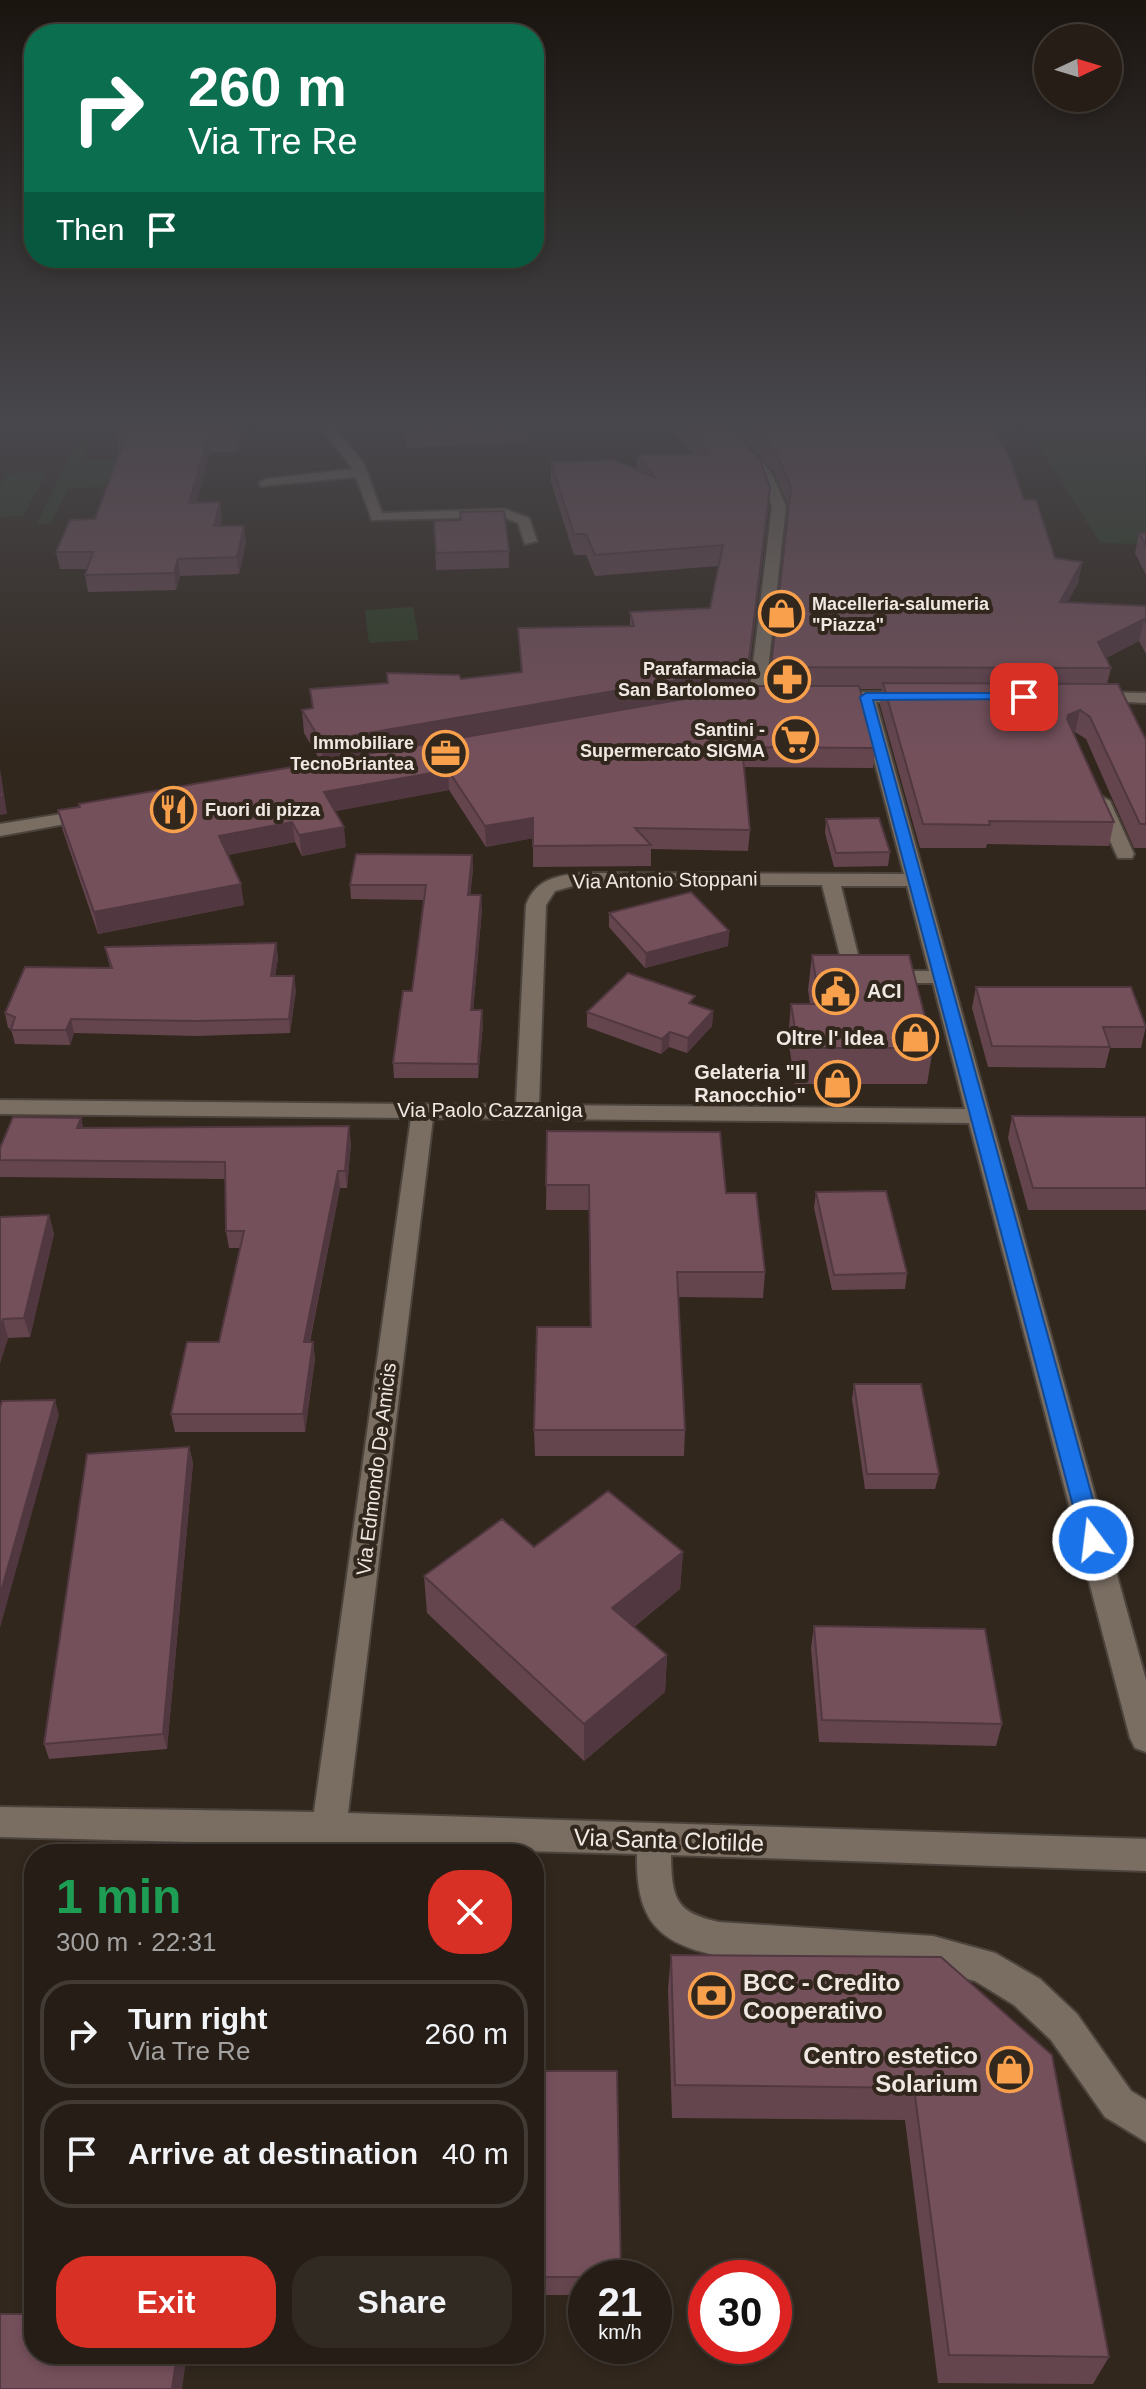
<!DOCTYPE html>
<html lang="en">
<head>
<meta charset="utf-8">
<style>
  body { margin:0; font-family:Arial,sans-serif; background:#312a23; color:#f1f3f6; height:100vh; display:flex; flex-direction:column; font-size:30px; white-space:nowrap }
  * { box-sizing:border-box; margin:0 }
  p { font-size:26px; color:#a3a2a1 }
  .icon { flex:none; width:44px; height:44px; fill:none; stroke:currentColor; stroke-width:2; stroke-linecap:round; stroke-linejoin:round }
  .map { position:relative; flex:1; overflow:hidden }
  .side { position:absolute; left:24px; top:1844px; width:520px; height:520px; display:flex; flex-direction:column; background:#251d16; border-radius:32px; box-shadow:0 4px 12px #0003,0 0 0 2px #423b35 }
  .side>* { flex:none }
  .banner { position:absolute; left:24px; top:24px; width:520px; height:244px; border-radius:32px; box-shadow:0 4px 12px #0003,0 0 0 2px #423b35; background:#0b6e4f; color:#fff; overflow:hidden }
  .needle { width:52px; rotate:86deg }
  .controls { position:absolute; left:1034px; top:24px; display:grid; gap:16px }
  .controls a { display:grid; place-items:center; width:88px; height:88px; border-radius:50%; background:#251d16; box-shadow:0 4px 12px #0003,0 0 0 2px #423b35; font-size:40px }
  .speed { position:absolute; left:568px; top:2260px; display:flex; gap:16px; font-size:40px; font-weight:700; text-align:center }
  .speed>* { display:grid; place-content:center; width:104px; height:104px; border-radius:50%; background:#251d16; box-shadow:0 4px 12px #0003,0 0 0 2px #423b35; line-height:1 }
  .speed small { font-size:20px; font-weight:400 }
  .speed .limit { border:12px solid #d22; background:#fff; color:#111 }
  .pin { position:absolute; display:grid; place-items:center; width:68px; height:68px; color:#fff; margin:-34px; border-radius:16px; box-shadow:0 4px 12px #0006 }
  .me { position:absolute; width:88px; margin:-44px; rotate:345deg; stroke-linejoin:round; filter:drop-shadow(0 0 6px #0008) }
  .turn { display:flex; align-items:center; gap:28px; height:168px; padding:0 32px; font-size:36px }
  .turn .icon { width:104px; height:104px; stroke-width:2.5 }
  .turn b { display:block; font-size:56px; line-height:68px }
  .then { display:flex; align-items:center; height:76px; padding:0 32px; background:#0003; gap:16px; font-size:30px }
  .round { display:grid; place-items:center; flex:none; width:84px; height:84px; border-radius:32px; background:#312a23 }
  .summary { display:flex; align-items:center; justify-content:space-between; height:136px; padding:0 32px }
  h1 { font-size:48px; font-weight:800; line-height:60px; color:#1e9e55 }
  .cta { display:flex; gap:16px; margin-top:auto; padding:16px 32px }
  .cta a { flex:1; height:92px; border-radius:32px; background:#d93025; color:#fff; font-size:32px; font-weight:800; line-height:92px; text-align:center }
  .cta a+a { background:#312a23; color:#f1f3f6 }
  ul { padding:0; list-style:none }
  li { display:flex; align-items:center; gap:24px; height:108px; margin:0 16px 12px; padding:0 16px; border:4px solid #423b35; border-radius:32px }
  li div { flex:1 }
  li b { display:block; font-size:30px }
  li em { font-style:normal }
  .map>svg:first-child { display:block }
  .green { fill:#2f3c26 }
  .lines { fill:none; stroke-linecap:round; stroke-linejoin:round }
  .minor-casing { stroke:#4c443c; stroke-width:4 }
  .minor { fill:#7a6e63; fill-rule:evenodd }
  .wall { fill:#64454e }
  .shaded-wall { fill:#513840 }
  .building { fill:#74505b; stroke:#513840; stroke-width:2 }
  .route { fill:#1a73e8; stroke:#114b97; stroke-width:2 }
  .labels { text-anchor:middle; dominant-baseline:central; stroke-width:8; stroke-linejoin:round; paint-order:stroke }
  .far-poi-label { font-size:18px; font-weight:bold; fill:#f0e9e3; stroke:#31271d; text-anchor:end }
  .street-label { font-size:20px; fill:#f0e9e3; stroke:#31271d }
  .poi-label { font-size:20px; font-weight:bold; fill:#f0e9e3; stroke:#31271d; text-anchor:end }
  .near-street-label { font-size:24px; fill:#f0e9e3; stroke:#31271d }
  .near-poi-label { font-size:24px; font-weight:bold; fill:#f0e9e3; stroke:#31271d; text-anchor:start }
</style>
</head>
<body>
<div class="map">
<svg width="1146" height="2389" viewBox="0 0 1146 2389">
  <rect width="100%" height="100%" fill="#31271d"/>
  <path class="green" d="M1023 420H1146V544L1100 543Z
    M95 427 81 459 122 460 109 487 68 488 51 523 37 524 83 428Z
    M46 473 23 516 0 517V486L7 474Z
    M413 607 419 640 369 643 365 610Z"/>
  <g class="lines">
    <defs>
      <path id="minor" d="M316 420H329L364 464 382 513 505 509 529 518 537 541 525 544 518 523 503 517 372 520 356 477 261 486 259 483 266 479 353 469Z
        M712 420H725L772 474 786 506 765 697 757 702 749 697 772 506 761 478Z
        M831 692H914L922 697 914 702H876L1146 1680V1752L1135 1748 1130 1738 969 1123 433 1118 348 1813 1146 1839V1871L671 1855V1859C672 1900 677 1913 719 1922L933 1936 995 1953 1040 1979 1077 2014 1131 2091 1146 2100V2142L1105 2117 1051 2040 1014 2005 975 1981 933 1970 719 1956C656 1943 636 1919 637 1854L0 1837V1807L314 1812 411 1118 0 1114V1100L516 1105 526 905C536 878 559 875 585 873L904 874 859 702 825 700 823 697ZM577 885H822L845 975 875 983H933L965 1109 539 1105 546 905 555 891ZM841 886H907L929 971H875L861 967Z
        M1095 692 1146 693V703L1089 700 1087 697 1089 694Z
        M1101 796 1110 801 1134 854 1132 858H1118L1116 854 1092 801Z
        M92 809 98 810 101 814 98 818 0 836V824Z"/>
    </defs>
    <use href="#minor" class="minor-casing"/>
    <use href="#minor" class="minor"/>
  </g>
  <path class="wall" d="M124 420H245L238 452H210L196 503 222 518 220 526 246 542 239 574 180 576 176 590 88 592 85 575 87 569H60L56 552 95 519 119 454 117 438Z
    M399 420H518L529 426V441L407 448Z
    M663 420H725L769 506 747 688 770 686 788 505 774 472 738 431V420H988L1024 500 1055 558 1082 562 1078 583 1067 603 1146 606V654L1139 641 1106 658 1111 668 1107 684 1146 740V848H1134L1086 739 1075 732 1073 733 1114 822 1109 846 987 844 986 848H920L880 705 882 689H860L876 748 873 768 744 767 750 830 748 851 651 849V866L533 867V838L486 847 449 790 335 811 346 847 302 856 295 842 228 855 244 905 98 934 63 831 58 810 321 762 304 733 302 710 461 679 521 672 518 628 630 626V612L710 608 718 566 595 576 586 555H574L551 482V462L637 470V455L693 454Z
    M434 521 509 551V568L436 570Z
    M1139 533H1146V575L1135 553Z
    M826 819 890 852 888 866 834 867 825 833Z
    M472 855 473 869 470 895 482 909 473 1010 483 1024 478 1078H394L393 1063 412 991 424 900 351 899 350 885Z
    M609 913 729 931 728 946 645 968 609 927Z
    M276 943 278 958 275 976 296 990 290 1033 196 1036 74 1033 70 1045 15 1044 11 1029 8 1028 5 1013 110 968 105 947Z
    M812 955 933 1048 927 1084H795L788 1039 791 1004H810L808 990Z
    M976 987 1146 1026 1141 1048H1110L1105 1068 988 1067 972 1008Z
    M694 1005 713 1011 712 1026 687 1053 669 1047 661 1054 587 1027V1012Z
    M1012 1116 1146 1117V1210H1028L1008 1138Z
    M81 1118 83 1128 351 1143 347 1188H340L310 1342H313L315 1359 305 1432H175L171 1414 219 1342 240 1248H229L226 1231 225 1179 0 1177V1148Z
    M547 1131 726 1193 765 1272 763 1298 678 1297 685 1430 684 1456H535L534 1430 590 1327 589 1210H546Z
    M816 1192 907 1273 905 1289 832 1290 814 1208Z
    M49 1215 54 1234 30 1337 8 1338 0 1363V1217Z
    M854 1384 939 1474 935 1489H865L852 1399Z
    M189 1447 193 1463 167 1749 49 1759 44 1744Z
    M534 1547 683 1552 680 1589 634 1627 667 1655 665 1692 584 1761 427 1613 424 1576Z
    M814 1626 1002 1724 996 1746 819 1742 811 1648Z
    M671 1955 941 1957 1109 2357 1093 2384 938 2383 905 2120 672 2118 668 1989Z
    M534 2071H617L621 2278H586V2295H534Z"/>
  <path class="shaded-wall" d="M240 420 245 421 238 452 236 436Z
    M208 437 210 452 192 519 189 503Z
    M770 487 746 690 323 764 321 741 748 668Z
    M220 502 222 518 216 543 214 526Z
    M244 526 246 542 239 574 237 557Z
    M178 559 180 576 176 590 174 573Z
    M1082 562 1078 583 1056 624 1060 602Z
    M1144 619 1139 641 1093 664 1098 642Z
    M1080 710 1075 732 1064 737 1068 715Z
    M0 769 7 814 0 815Z
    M448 770 449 790 326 813 324 792Z
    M533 818 534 838 486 847 485 826Z
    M292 822 295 842 222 856 219 836Z
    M344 827 346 847 302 856 299 835Z
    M472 855 473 869 469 909 468 895Z
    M241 884 244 905 98 934 94 912Z
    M481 895 482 909 472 1024 471 1010Z
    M729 931 728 946 645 968 646 953Z
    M276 943 278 958 273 991 271 976Z
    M294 976 296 990 290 1033 289 1019Z
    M482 1010 483 1024 478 1078V1064Z
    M713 1011 712 1026 687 1053 688 1038Z
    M71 1019 74 1033 70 1045 66 1030Z
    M670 1032 669 1047 661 1054 662 1039Z
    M81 1118 85 1135 77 1128Z
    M349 1126 351 1143 347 1188 345 1171Z
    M338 1171 340 1188 306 1359 304 1342Z
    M49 1215 54 1234 30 1337 24 1318Z
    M3 1319 8 1338 0 1363V1327Z
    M313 1342 315 1359 305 1432 303 1414Z
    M55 1400 59 1415 0 1628V1595Z
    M189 1447 193 1463 167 1749 163 1734Z
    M683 1552 680 1589 611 1645 612 1608Z
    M667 1655 665 1692 584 1761V1724Z
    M177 2354H187L182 2389H172Z"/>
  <path class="building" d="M124 420H240L236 436 208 437 189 503 220 502 214 526H244L237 557 178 559 174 573 85 575 93 552H56L70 520 95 519 125 438H117Z
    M403 420H518L529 426 406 432Z
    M681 420H725L760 460 770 487 748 668 321 741 302 710 313 708 310 689 388 683 387 673 459 675 461 679 522 672 518 628 634 626 630 612 710 608 723 545 595 555 586 534H574L551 462 614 460 656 478 637 455 710 454Z
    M746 420H988L1010 458 1024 500H1036L1055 558 1082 562 1060 602 1146 606V623L1144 619 1098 642 1111 668 771 667 791 487 776 453Z
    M504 511 509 551 436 553 434 521 461 520 460 512Z
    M1139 533H1146V546Z
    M883 683 1118 684 1146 740V824H1140L1090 717 1080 710 1068 715 1067 719 1114 822 989 821 990 825 923 824Z
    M759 686H859L876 748 742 747 750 830 635 828 651 845 533 846V818L485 826 448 770 324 792 344 827 299 835 292 822 219 836 241 884 94 912 58 810 80 807 79 804Z
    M0 775 3 797H0Z
    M879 818 890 852 836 853 826 819Z
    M356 854 472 855 468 895H481L471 1010H482L478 1064 393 1063 403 991H412L426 885H350Z
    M691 892 729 931 646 953 609 913Z
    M276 943 271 976H294L289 1019 194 1021 71 1019 66 1030H11L15 1017 5 1013 25 967 112 968 105 947Z
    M812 955H909L933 1048H798L791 1004H820Z
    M628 973 695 996 689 1003 713 1011 688 1038 670 1032 662 1039 587 1012Z
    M976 987H1131L1146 1027H1103L1110 1047 992 1046Z
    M1012 1116 1146 1117V1188H1033Z
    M13 1117 81 1118 77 1128 349 1126 345 1171H338L304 1342H313L303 1414H171L187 1342H219L244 1231H226L225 1162 0 1160V1148Z
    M547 1131 720 1132 726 1193H756L765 1272H677L685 1430H534L537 1327H591L589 1185H546Z
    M886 1191 907 1273 834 1275 816 1192Z
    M49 1215 24 1318 3 1319 0 1327V1217Z
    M854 1384H921L939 1474H867Z
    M55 1400 0 1595V1408L2 1401Z
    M189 1447 163 1734 44 1744 87 1454Z
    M608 1491 683 1552 612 1608 667 1655 584 1724 424 1576 502 1519 534 1547Z
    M814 1626 985 1629 1002 1724 822 1720Z
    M671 1955 941 1957 1052 2055 1109 2357 949 2355 914 2088 675 2085Z
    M534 2071H617L621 2277H534Z
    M0 2314H34V2354H177L172 2389H0Z"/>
  <linearGradient id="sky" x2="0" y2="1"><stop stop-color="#1b1510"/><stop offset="0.56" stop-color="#48474c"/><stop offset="1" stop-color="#48474c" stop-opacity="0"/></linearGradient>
  <rect width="1146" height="755" fill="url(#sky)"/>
  <path class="route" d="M1024 693 1030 697 1028 699 873 700 1104 1540 1101 1547 1093 1549 1085 1547 1082 1540 860 697 866 693Z"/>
  <defs>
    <symbol id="shop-ring" viewBox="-11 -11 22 22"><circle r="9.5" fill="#31271d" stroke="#f9a04c" stroke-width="1.5"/><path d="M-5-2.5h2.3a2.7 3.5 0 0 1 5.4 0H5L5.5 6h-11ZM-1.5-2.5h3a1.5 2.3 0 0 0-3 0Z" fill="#f9a04c"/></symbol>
    <symbol id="pharmacy-ring" viewBox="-11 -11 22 22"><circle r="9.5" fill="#31271d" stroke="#f9a04c" stroke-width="1.5"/><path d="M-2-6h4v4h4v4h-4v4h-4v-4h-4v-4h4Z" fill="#f9a04c"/></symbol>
    <symbol id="supermarket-ring" viewBox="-11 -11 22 22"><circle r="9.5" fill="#31271d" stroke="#f9a04c" stroke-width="1.5"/><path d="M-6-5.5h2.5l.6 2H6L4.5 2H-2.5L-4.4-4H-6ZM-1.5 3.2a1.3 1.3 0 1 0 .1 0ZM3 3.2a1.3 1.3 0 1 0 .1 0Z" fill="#f9a04c"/></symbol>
    <symbol id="office-ring" viewBox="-11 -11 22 22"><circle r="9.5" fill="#31271d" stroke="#f9a04c" stroke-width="1.5"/><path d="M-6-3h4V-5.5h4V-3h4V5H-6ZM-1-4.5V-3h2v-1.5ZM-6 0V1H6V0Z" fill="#f9a04c"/></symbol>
    <symbol id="restaurant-ring" viewBox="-11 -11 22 22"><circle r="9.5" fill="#31271d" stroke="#f9a04c" stroke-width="1.5"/><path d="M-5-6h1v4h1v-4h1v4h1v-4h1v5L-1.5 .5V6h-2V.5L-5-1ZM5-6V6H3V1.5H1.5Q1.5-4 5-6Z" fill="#f9a04c"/></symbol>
    <symbol id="civic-ring" viewBox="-11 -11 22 22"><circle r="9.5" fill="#31271d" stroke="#f9a04c" stroke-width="1.5"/><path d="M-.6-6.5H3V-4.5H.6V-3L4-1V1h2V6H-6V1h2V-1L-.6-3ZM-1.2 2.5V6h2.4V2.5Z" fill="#f9a04c"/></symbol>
    <symbol id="bank-ring" viewBox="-11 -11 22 22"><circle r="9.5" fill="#31271d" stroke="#f9a04c" stroke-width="1.5"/><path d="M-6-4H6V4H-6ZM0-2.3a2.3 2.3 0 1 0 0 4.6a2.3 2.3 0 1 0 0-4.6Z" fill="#f9a04c"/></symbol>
  </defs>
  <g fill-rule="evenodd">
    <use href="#shop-ring" x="756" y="588" width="51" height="51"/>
    <use href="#pharmacy-ring" x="762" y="654" width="51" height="51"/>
    <use href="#supermarket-ring" x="770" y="714" width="51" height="51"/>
    <use href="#office-ring" x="420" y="728" width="51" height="51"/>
    <use href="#restaurant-ring" x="148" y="784" width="51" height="51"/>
    <use href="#civic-ring" x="810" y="966" width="51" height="51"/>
    <use href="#shop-ring" x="890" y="1012" width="51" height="51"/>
    <use href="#shop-ring" x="812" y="1058" width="51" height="51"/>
    <use href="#bank-ring" x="686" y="1970" width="51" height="51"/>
    <use href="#shop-ring" x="984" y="2044" width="51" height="51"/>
  </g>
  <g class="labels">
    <g class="far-poi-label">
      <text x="812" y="604" text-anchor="start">Macelleria-salumeria<tspan x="812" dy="21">"Piazza"</tspan></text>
      <text x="756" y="669">Parafarmacia<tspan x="756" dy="21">San Bartolomeo</tspan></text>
      <text x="765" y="730">Santini -<tspan x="765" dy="21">Supermercato SIGMA</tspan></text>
      <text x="414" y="743">Immobiliare<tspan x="414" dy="21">TecnoBriantea</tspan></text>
      <text x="205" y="810" text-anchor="start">Fuori di pizza</text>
    </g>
    <g class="street-label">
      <text transform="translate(665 880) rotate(-1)">Via Antonio Stoppani</text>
      <text x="490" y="1110">Via Paolo Cazzaniga</text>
      <text transform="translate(376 1469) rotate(-83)">Via Edmondo De Amicis</text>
    </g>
    <g class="poi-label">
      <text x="867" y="991" text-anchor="start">ACI</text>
      <text x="884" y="1038">Oltre l' Idea</text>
      <text x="806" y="1072">Gelateria "Il<tspan x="806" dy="23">Ranocchio"</tspan></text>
    </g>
    <g class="near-street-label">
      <text transform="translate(669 1840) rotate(2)">Via Santa Clotilde</text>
    </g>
    <g class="near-poi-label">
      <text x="743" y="1982">BCC - Credito<tspan x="743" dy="28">Cooperativo</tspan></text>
      <text x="978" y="2055" text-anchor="end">Centro estetico<tspan x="978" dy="28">Solarium</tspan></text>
    </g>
  </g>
</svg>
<div class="controls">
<a><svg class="needle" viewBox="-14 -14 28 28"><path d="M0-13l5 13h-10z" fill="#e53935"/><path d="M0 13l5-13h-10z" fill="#a3a2a1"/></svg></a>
</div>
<div class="speed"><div>21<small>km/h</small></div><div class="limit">30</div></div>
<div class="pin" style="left:1024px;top:697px;background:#d93025"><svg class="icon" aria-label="arrive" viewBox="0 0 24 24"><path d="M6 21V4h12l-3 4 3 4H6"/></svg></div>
<svg class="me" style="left:1093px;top:1540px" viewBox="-20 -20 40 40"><circle r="17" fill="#1a73e8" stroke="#fff" stroke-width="3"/><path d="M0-11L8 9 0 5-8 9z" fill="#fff"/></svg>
<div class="banner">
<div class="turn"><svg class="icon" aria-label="right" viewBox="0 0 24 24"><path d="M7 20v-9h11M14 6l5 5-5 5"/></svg><div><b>260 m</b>Via Tre Re</div></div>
<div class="then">Then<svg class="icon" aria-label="arrive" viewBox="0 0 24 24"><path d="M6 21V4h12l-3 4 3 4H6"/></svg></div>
</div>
<section class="side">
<div class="summary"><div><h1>1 min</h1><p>300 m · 22:31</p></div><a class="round" style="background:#d93025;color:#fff"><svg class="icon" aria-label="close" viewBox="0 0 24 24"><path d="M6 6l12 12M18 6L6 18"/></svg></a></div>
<ul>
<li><svg class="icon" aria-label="right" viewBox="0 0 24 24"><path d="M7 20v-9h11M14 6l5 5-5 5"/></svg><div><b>Turn right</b><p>Via Tre Re</p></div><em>260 m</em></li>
<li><svg class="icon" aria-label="arrive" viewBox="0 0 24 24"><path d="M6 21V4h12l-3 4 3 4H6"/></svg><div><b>Arrive at destination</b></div><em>40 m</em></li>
</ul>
<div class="cta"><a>Exit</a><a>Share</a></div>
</section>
</div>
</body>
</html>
